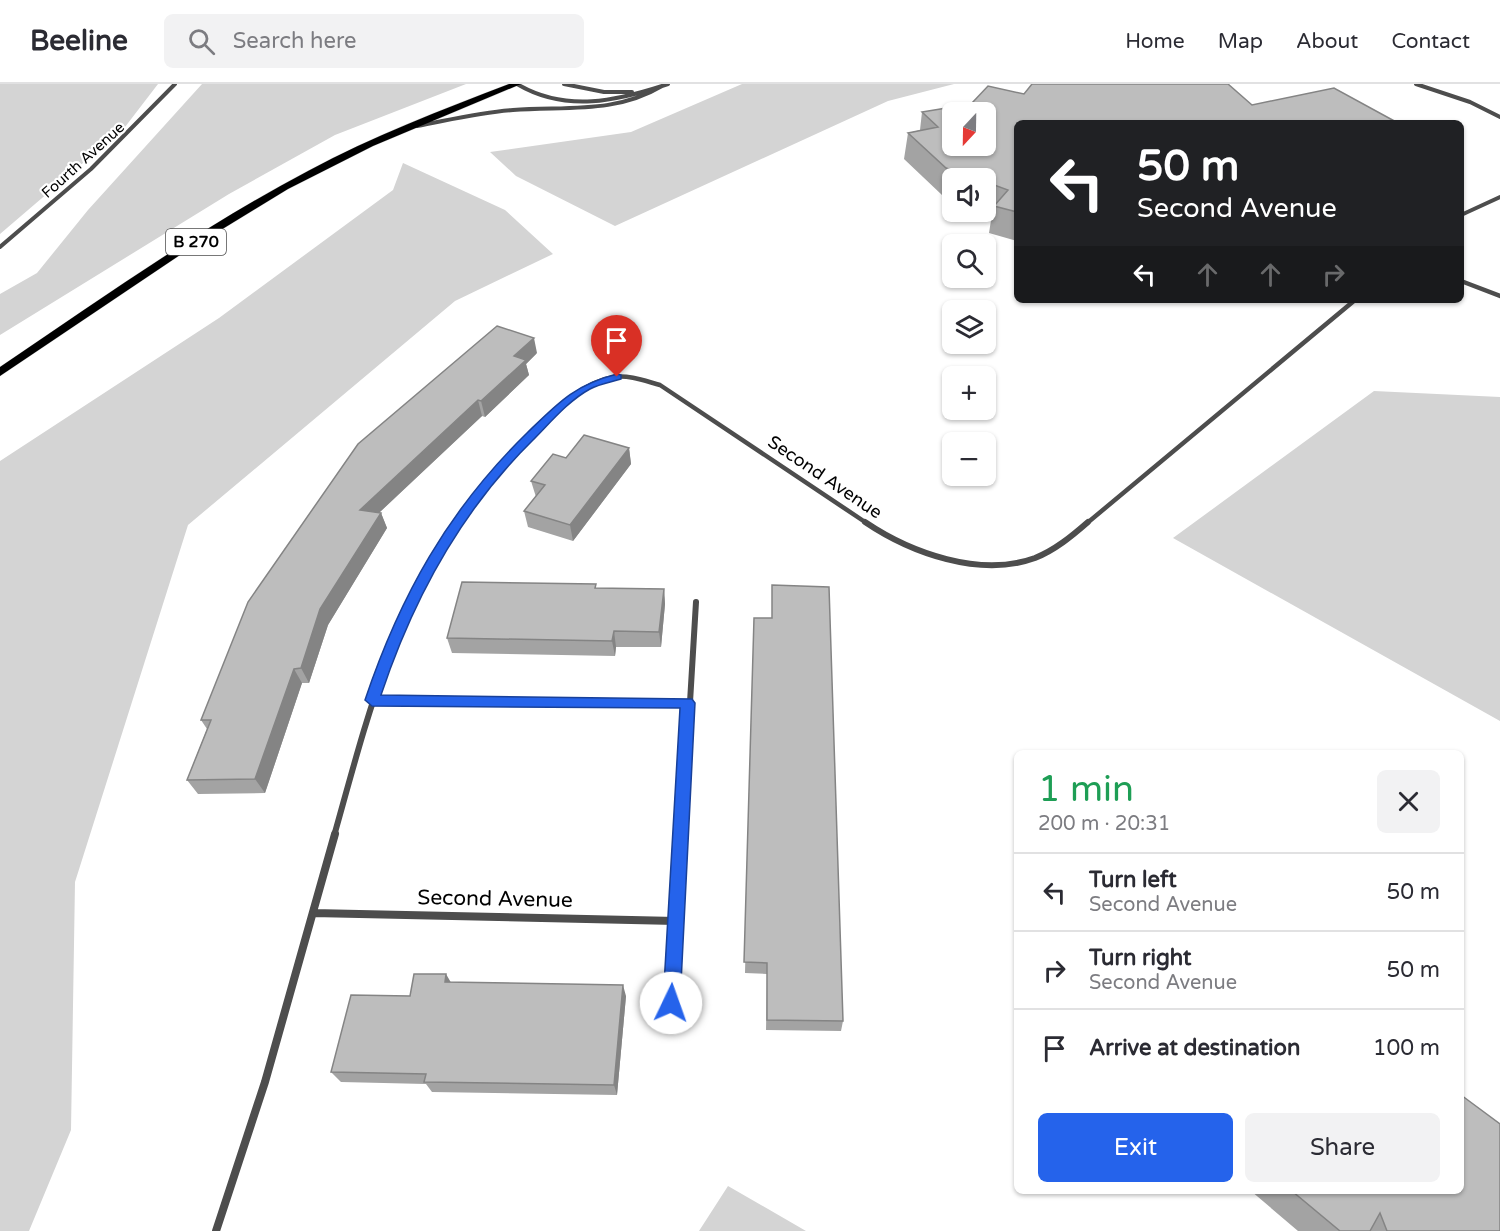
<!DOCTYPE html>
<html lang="en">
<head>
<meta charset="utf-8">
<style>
  body { margin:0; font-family:"Varela Round",sans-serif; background:#f2f2f3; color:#2b2b33; height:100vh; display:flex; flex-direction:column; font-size:22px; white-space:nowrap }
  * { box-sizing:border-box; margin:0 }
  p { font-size:20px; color:#7c7c81 }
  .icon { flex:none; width:33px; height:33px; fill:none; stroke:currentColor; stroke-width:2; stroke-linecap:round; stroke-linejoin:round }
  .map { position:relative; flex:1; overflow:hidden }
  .drawer { position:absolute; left:1014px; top:666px; width:450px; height:444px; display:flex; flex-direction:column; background:#fff; border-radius:9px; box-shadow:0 2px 4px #0004 }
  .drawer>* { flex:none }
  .banner { position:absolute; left:1014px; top:36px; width:450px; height:183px; border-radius:9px; box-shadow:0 2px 4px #0004; background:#202124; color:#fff; overflow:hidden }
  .needle { width:39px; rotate:202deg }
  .buttons { position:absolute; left:942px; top:18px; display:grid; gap:12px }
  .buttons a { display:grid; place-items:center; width:54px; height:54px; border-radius:9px; background:#fff; box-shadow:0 2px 4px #0004; font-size:30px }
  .pin { position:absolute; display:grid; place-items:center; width:51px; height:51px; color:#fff; margin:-62px -26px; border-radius:50% 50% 50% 0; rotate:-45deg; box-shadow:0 0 6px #0007 }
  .pin .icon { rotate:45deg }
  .me { position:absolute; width:66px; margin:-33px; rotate:3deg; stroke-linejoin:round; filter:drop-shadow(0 0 4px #0008) }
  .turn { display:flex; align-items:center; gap:21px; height:126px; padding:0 24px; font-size:27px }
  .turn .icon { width:78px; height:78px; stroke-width:2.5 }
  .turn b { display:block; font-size:42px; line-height:51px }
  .lanes { display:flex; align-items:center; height:57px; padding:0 24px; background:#0003; justify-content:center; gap:30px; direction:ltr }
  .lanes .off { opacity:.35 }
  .round { display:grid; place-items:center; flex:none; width:63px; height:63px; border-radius:9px; background:#f2f2f3 }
  .summary { display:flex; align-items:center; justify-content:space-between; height:102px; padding:0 24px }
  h1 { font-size:36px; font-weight:600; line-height:45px; color:#1e9e55 }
  .action { display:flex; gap:12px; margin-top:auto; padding:12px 24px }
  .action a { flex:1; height:69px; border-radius:9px; background:#2563eb; color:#fff; font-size:24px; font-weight:600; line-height:69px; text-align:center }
  .action a+a { background:#f2f2f3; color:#2b2b33 }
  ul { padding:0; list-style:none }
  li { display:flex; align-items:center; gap:18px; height:78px; padding:0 24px; border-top:2px solid #e1e1e2 }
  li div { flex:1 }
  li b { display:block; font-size:22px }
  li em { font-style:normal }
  header { display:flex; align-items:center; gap:36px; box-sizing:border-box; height:84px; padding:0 30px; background:#fff; border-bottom:2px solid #e1e1e2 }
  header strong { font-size:28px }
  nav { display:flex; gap:33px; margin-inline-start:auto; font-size:21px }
  .search { width:420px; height:54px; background:#f2f2f3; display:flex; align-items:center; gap:15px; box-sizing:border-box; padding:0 21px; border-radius:9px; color:#7c7c81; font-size:22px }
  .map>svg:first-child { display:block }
  .green { fill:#d4d4d4 }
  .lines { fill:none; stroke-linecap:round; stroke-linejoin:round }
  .primary-casing { stroke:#dbdbdb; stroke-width:1 }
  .street-far3 { stroke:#4d4d4d; stroke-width:4 }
  .street-far2 { stroke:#4d4d4d; stroke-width:4.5 }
  .street-far1 { stroke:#4d4d4d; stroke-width:6 }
  .street { stroke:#4d4d4d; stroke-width:8 }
  .primary { fill:#000; fill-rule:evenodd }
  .wall { fill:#a3a3a3 }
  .shaded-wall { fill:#848484 }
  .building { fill:#bdbdbd; stroke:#848484; stroke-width:1.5; fill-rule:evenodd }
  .route { fill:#2563eb; stroke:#184099; stroke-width:1.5 }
  .labels { text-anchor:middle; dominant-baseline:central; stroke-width:4.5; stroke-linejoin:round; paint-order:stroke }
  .far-street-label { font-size:15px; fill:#000; stroke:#fff }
  .shield { fill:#fff; stroke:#4c4c4c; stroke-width:1.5 }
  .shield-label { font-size:16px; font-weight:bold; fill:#000 }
  .street-label { font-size:18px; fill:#000; stroke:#fff }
  .near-street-label { font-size:21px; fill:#000; stroke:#fff }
</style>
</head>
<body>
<header>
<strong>Beeline</strong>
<div class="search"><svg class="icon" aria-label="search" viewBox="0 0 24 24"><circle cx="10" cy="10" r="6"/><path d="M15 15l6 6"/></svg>Search here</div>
<nav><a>Home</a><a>Map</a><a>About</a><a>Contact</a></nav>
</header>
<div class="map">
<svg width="1500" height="1147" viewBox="0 0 1500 1147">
  <rect width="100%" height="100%" fill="#fff"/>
  <path class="green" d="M0 0H158L125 43 0 150Z
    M202 0H466L335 51 229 110 0 251V210L37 189 88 126Z
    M742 0H954L888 17 615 142 516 92 490 68 631 48Z
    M403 79 505 126 553 170 455 217 188 441 75 798 71 1046 29 1147H0V377L219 234 393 106Z
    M1374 307 1500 313V637L1173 454Z
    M728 1102 806 1147H699Z"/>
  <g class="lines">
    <defs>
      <path id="primary" d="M509 0H521L373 62 288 105 180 171 0 292V283C101 215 200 144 308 87 373 52 441 26 509 0Z"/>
    </defs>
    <use href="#primary" class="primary-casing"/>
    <path class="street-far3" d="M517 0C566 29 617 17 668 0
      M564 0 604 8H632
      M1416 0 1470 18 1500 33
      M417 42C449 36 481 28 513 26 566 22 615 30 662 2
      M1461 131 1500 113
      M0 163 91 85 175 0"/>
    <path class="street-far2" d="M1461 197 1500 212
      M457 440C488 396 560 301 614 293 630 291 645 297 660 301L868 440
      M1086 440 1355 216"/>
    <path class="street-far1" d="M865 438C911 469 980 494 1035 474 1055 466 1072 452 1088 438
      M372 616 688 619
      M334 752C365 642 391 533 458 438
      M682 752 696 518"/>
    <path class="street" d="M313 829 676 837
      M670 939 682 750
      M216 1147 265 998 335 750"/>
    <use href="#primary" class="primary"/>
  </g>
  <path class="wall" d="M1024 10 1252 21 1398 39H1017V157L989 149 992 130 985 128 986 94H952V115L942 111 904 75 908 49 920 46 922 28 971 20Z
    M537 269 526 280 529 291 485 333 482 332 380 428 381 429 387 444 328 541 309 599H302L265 709 198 710 187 696 207 645 201 636 358 360Z
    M629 364 631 380 573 457 528 443 524 427 536 413 531 397 566 374Z
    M597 504 664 505 665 520 661 563H616L615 572 452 569 447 554Z
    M754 534 843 937 841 947 766 946 767 890 745 889Z
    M451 899 626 912 617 1011 432 1008 426 1000 341 998 331 988 410 912Z
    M1251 1107H1461L1500 1147H1298Z"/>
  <path class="shaded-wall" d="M534 254 537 269 526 280 529 291 485 333 481 317 514 272Z
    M478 316 482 332 366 441 360 426Z
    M629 364 631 380 573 457 570 441Z
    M381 429 387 444 328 541 309 599 301 584 320 525Z
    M664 505 665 520 661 563 659 548Z
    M614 547 616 563 615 572 612 557Z
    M294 585 302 599 265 709 255 695Z
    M446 890 453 902 445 898Z
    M623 901 626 912 617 1011 614 1001Z"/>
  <path class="building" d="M1032 0H1228L1252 21 1334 4 1398 39H1017V128L994 122 1008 106 986 98V94H975L946 84 908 49 938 43 922 28 971 20 988 2 1024 10ZM952 28H986V62H952Z
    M497 242 534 254 514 272 526 276 481 317 478 316 360 426 381 429 320 525 301 584 294 585 255 695 187 696 211 636H201L248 518 358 360Z
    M584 351 629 364 570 441 524 427 545 401 531 397 553 370 566 374Z
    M462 498 596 500 595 504 664 505 659 548 614 547 612 557 447 554Z
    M772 501 829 503 843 937 767 936V879L744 878 754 534H772Z
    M414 890H446L445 898 623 901 614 1001 424 998 426 990 331 988 351 911 410 912Z
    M1461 1011 1500 1040V1147H1387L1380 1129 1370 1147H1340L1292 1107H1461Z"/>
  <path class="route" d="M617 290 621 291V295C611 298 599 300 590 305 568 317 550 339 532 357 460 428 413 515 381 611L692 615 695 619 680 919 677 925 671 927 665 925 663 919 680 624 372 622 365 616C400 512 448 426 527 349 558 319 574 301 617 290Z"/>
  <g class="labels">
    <g class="far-street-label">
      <text transform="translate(83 76) rotate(-42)">Fourth Avenue</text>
    </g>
    <rect class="shield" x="166" y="145" width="60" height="26" rx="4.5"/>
    <g class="shield-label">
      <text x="196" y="158">B 270</text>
    </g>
    <g class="street-label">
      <text transform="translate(825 393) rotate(34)">Second Avenue</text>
    </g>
    <g class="near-street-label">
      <text transform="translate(495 815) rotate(1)">Second Avenue</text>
    </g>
  </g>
</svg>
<div class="buttons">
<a><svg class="needle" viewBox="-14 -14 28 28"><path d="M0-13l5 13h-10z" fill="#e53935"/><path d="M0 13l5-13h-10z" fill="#7c7c81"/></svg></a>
<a><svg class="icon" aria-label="sound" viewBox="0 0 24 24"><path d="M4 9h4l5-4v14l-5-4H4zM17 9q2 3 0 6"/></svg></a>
<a><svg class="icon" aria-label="search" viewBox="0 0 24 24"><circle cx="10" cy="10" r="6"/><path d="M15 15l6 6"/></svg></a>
<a><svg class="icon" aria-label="layers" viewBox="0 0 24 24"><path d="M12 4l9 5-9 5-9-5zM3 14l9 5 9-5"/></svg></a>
<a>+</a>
<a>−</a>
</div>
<div class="pin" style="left:617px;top:293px;background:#d93025"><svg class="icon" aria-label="arrive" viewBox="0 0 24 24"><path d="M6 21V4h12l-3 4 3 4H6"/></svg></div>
<svg class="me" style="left:671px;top:919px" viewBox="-20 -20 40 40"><circle r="19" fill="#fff"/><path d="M0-13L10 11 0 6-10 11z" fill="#2563eb"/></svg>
<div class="banner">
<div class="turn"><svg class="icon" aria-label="left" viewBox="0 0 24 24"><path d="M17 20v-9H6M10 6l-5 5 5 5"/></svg><div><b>50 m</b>Second Avenue</div></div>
<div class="lanes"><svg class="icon" aria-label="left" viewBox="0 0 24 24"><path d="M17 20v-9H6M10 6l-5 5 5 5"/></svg><svg class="icon off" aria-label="ahead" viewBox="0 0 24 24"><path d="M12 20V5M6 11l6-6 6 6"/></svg><svg class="icon off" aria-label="ahead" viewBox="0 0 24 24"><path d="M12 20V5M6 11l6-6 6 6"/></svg><svg class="icon off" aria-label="right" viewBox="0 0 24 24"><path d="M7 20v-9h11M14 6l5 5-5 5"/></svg></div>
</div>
<section class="drawer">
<div class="summary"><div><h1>1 min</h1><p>200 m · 20:31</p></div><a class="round"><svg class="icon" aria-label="close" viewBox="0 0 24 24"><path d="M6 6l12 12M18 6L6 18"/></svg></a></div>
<ul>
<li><svg class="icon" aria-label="left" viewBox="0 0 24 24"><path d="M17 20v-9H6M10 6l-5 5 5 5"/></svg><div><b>Turn left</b><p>Second Avenue</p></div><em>50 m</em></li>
<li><svg class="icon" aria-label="right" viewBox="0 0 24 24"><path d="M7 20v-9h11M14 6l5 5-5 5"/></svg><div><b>Turn right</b><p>Second Avenue</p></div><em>50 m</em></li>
<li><svg class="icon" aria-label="arrive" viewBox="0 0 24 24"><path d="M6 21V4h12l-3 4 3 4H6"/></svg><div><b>Arrive at destination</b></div><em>100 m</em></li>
</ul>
<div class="action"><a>Exit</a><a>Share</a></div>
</section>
</div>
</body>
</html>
